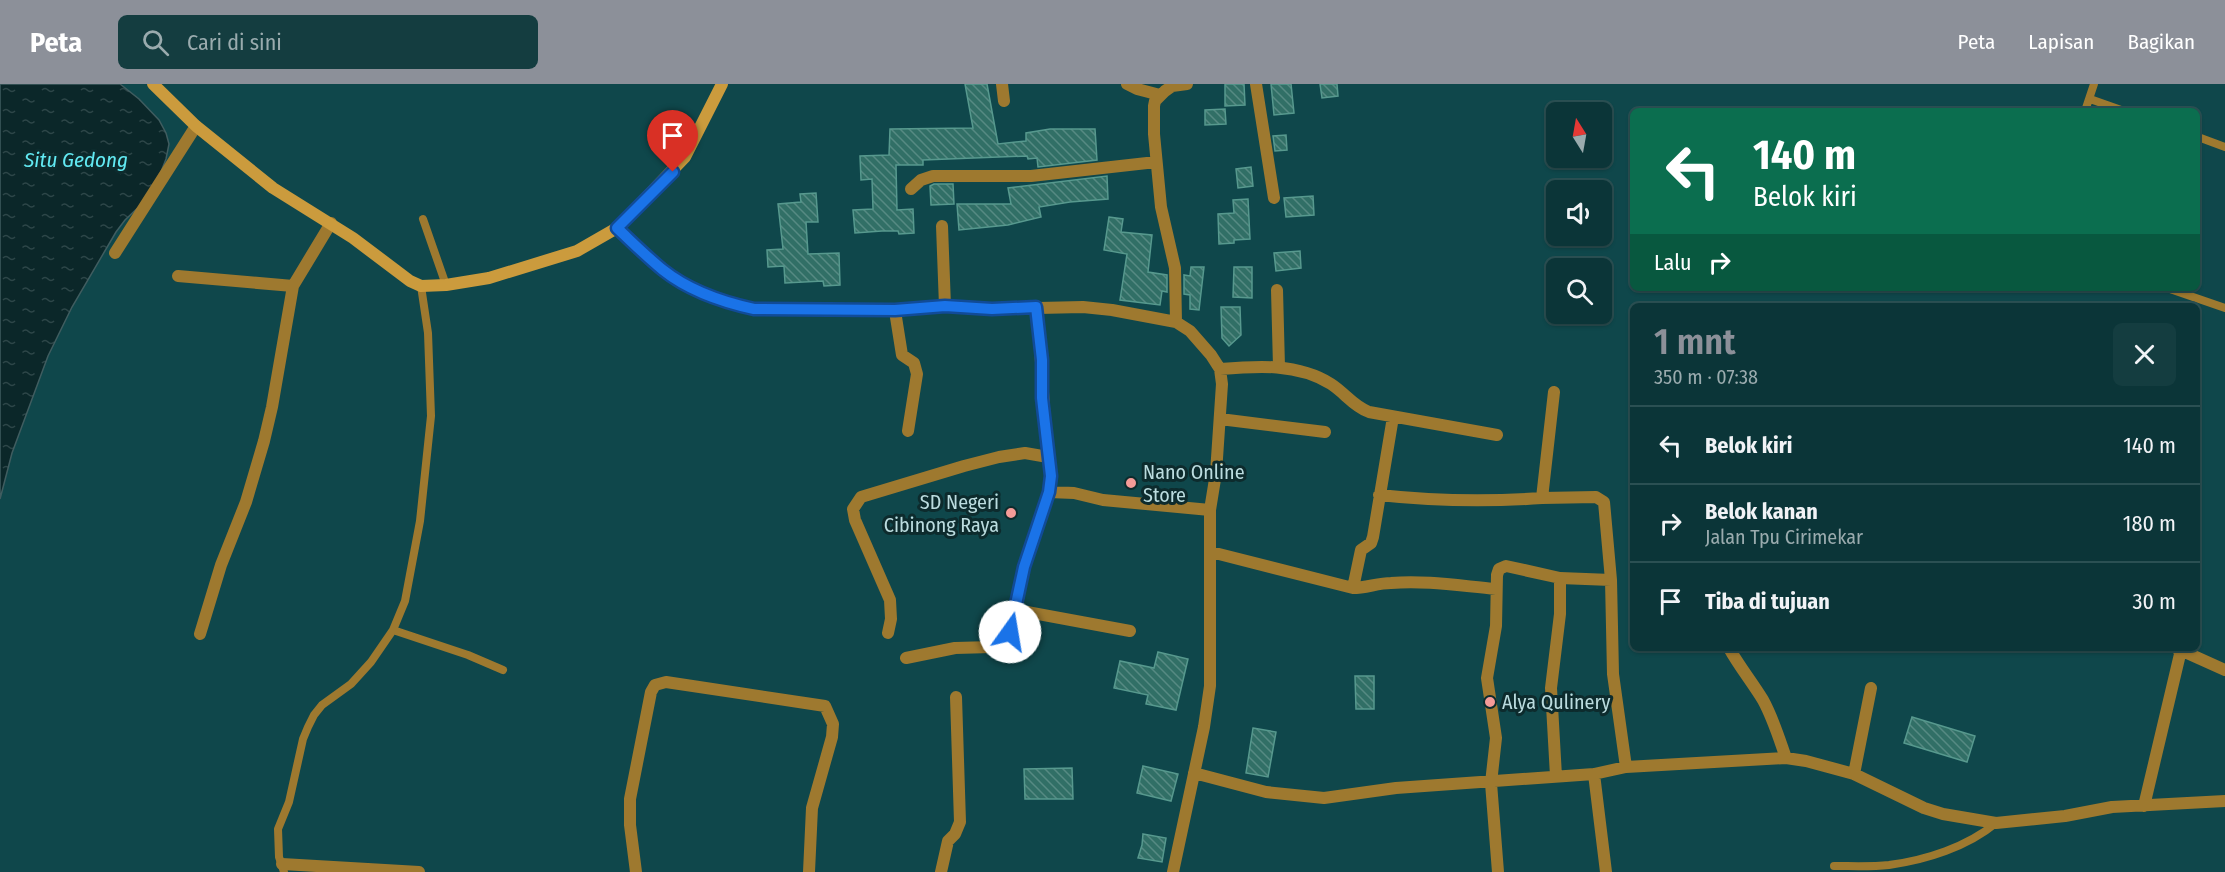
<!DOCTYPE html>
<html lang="id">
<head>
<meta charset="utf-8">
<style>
  body { margin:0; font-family:"Fira Sans Condensed",sans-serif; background:#143d40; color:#f1f3f6; height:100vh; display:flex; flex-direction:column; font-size:22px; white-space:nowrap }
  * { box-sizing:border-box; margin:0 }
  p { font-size:20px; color:#9aabae }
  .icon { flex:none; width:33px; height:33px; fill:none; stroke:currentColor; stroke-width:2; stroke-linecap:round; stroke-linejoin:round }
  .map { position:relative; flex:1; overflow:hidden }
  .drawer { position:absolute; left:1630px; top:219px; width:570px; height:348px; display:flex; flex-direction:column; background:#0b3538; border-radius:9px; box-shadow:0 2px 4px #0004,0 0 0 2px #2b5053 }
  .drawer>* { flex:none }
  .top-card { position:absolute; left:1630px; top:24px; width:570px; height:183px; border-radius:9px; box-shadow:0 2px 4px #0004,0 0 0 2px #2b5053; background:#0b6e4f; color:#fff; overflow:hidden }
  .needle { width:39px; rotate:349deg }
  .tools { position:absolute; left:1546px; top:18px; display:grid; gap:12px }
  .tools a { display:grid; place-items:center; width:66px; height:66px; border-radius:9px; background:#0b3538; box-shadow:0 2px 4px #0004,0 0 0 2px #2b5053; font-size:30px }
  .pin { position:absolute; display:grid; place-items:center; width:51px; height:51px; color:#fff; margin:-62px -26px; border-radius:50% 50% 50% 0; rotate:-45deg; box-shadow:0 0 6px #0007 }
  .pin .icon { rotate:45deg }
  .me { position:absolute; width:66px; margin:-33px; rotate:13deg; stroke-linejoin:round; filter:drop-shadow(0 0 4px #0008) }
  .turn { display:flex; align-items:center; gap:21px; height:126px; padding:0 24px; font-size:27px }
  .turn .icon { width:78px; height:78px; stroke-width:2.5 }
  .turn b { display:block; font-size:42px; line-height:51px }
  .then { display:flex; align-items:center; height:57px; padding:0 24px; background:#0003; gap:12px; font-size:22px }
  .round { display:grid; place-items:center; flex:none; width:63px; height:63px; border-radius:9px; background:#143d40 }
  .headline { display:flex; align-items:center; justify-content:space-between; height:102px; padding:0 24px }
  h1 { font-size:36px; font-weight:600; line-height:45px; color:#8c9099 }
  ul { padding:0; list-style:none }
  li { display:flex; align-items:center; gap:18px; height:78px; padding:0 24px; border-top:2px solid #2b5053 }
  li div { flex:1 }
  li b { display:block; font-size:22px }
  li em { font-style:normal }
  header { display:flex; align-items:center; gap:36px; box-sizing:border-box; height:84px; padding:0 30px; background:#8c9099; color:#fff }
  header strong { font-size:28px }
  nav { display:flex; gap:33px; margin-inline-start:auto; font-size:21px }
  .search { width:420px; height:54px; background:#143d40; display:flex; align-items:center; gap:15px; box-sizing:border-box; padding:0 21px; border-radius:9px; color:#9aabae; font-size:22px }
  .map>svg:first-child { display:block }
  .water { fill:url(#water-ripples); stroke:#405d60; stroke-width:1.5 }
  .building { fill:url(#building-back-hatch); stroke:#57998e; stroke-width:1.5 }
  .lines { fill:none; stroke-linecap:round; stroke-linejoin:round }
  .lane { stroke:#9e792f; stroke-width:8 }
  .street { stroke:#9e792f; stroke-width:12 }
  .secondary { stroke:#cb9b3d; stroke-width:12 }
  .route-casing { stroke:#114b97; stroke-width:15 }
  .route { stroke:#1a73e8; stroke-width:10 }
  .poi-dot { fill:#f59b98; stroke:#0d2b2d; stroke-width:2 }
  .labels { text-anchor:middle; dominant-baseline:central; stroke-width:6; stroke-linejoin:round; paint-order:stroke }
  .poi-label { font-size:20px; fill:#bbdcdf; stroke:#0d2b2d; text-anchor:start }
  .water-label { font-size:21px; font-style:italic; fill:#62eaf3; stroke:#0d2b2d }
</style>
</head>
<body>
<header>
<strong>Peta</strong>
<div class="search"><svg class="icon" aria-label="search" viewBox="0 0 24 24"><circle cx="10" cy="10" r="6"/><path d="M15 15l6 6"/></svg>Cari di sini</div>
<nav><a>Peta</a><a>Lapisan</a><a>Bagikan</a></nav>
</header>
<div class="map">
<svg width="2225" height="788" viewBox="0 0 2225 788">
  <defs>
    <pattern id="water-ripples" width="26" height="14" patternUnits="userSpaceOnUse" patternTransform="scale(1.5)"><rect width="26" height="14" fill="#0b2729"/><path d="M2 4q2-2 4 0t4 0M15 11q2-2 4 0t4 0" fill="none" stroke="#2d4648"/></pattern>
    <pattern id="building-back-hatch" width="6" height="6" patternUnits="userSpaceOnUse" patternTransform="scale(1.5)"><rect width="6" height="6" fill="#316f66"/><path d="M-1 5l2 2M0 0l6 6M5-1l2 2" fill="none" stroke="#568a83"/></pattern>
  </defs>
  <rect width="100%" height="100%" fill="#0f474b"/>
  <path class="water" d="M0 0H120L139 15 159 36 166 49 169 60 166 75 157 98 144 118 125 136 116 148 72 223 48 272 12 369 0 415Z"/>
  <path class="building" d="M965 0H987L998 60 1026 57V49L1050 45H1095L1097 76 1038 83 1037 74 1028 75 1027 72 923 76V81H896L897 126 913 125 914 149 899 150 898 147H882L855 149 853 126 873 125 872 95 861 96 860 72 889 71 890 45 973 44Z
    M1225 0H1244L1245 21 1225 22Z
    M1271 0H1291L1294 29 1274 31Z
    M1320 0H1337L1338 12 1322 14Z
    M1225 25 1226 40 1205 41V26Z
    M1286 51 1287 66 1275 67 1273 52Z
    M1251 83 1253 102 1238 104 1236 85Z
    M1107 92 1108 115 1070 118 1039 123 1041 133 1008 141 959 146 957 120H1011L1008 104Z
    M934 100H953L954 120 931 121 930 102Z
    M816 109 818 138H806L808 170 839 169 840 201 824 202 823 197 785 199 784 182 768 183 767 166 783 165 778 120 801 118 800 110Z
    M1313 112 1314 131 1286 133 1284 114Z
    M1248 115 1250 155 1234 156V159L1219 160 1218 130 1234 129 1233 116Z
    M1109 133 1123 135 1121 148 1152 151 1148 188 1167 191V208L1162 207 1160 221 1120 216 1127 170 1104 166Z
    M1300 167 1301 184 1276 187 1274 169Z
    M1191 183H1204L1199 226 1190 225V211L1184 210V191L1190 192Z
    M1234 183H1252V214L1233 213Z
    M1221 223H1240L1241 251 1229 262 1222 254Z
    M1158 568 1188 575 1176 626 1146 620 1148 611 1114 604 1120 577 1154 584Z
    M1355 592H1374V625H1356Z
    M1912 633 1975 652 1967 678 1904 659Z
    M1253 644 1276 648 1268 693 1246 689Z
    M1143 682 1178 690 1171 717 1137 709Z
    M1072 684 1073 715H1025L1024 685Z
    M1143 750 1166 754 1162 778 1138 774 1142 761Z"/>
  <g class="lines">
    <path class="lane" d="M2090 15 2124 27
      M2085 27 2094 0
      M2198 53 2225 63
      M423 135 446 201
      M2167 204 2225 224
      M393 546 468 571 503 586
      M1834 782C1852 782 1871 783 1889 781 1926 776 1967 763 1996 739
      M284 788 279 773 278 745 289 718 303 655 308 643 314 631 322 621 351 600 371 578 393 546 405 517 420 437 431 332 428 249 421 202"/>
    <path class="street" d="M1002 0 1004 17
      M1127 0 1137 5 1160 11
      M1256 0 1274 114
      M911 105 921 96 933 92H1031L1156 78
      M942 142 945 222
      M617 144C632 158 647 173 663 186 688 206 722 218 754 225L895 227 945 222 992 225 1083 223 1112 226 1176 238 1190 247 1211 271 1220 285 1222 300 1216 389 1210 426V602L1204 643 1173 788
      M115 169 196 42
      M178 192 293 202
      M1277 206 1279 283
      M1036 223C1042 273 1043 323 1048 373
      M895 227 902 271 914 279 917 290 908 347
      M1176 238 1175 184 1161 123 1154 50V22L1155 17 1165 7 1172 2 1187 0
      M1220 285C1257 282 1298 279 1331 300 1345 309 1353 322 1369 328L1497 351
      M1554 308 1542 414 1596 413 1604 418 1611 496 1613 590 1626 683
      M1220 335 1325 348
      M1379 411C1434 417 1487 418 1542 414
      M1211 468 1353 504C1366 504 1378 499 1391 499 1425 496 1461 502 1496 505
      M1353 504 1361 466 1371 459 1373 453 1393 333
      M1016 526 1130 547
      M888 549 891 535 890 516 855 436 853 425 861 413 964 382 999 373 1025 369 1048 373 1051 391 1049 408 1074 409 1103 416 1210 426
      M200 550 221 481 246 418 264 357 272 323 293 202 331 139
      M1729 564C1739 582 1752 598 1763 616 1773 634 1779 654 1786 674
      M2176 564 2225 586
      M906 574 955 564 992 563 1005 558 1015 532 1024 483 1049 408
      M1194 689 1266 708 1324 714 1396 704 1594 690 1626 683 1786 674 1806 677 1854 690 1924 724 1943 730 1996 739 2065 732 2112 723 2225 717
      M1594 690 1606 788
      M1854 690 1871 604
      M1556 692 1551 604 1560 530V494
      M2144 722 2181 566
      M282 780 419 788
      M636 788 630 741V715L651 608 655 601 666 598 825 622 833 640 832 653 812 724 809 788
      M941 788 948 757 955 750 960 738 956 613
      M1498 788 1491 699 1496 654 1487 594 1496 542 1497 491 1499 485 1506 482 1560 494 1611 496"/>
    <path class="secondary" d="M153 0 196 42 273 104 353 154 410 197 421 202 446 201 489 194 577 167 617 144 685 73 722 0"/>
  </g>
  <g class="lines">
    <defs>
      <path id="route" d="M673 88 617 144C632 158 647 173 663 186 688 206 722 218 754 225L895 226 945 222 992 225 1036 223 1042 276V314L1051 392 1049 408 1024 483 1010 548"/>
    </defs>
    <use href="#route" class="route-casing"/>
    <use href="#route" class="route"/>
  </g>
  <g class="poi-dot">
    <circle cx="1131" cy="399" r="6"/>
    <circle cx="1011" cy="429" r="6"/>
    <circle cx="1490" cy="618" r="6"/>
  </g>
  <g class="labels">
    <g class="poi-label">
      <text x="1143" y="388">Nano Online<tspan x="1143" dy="23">Store</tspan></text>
      <text x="999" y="418" text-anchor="end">SD Negeri<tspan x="999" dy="23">Cibinong Raya</tspan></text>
      <text x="1502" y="618">Alya Qulinery</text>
    </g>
    <g class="water-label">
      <text x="76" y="76">Situ Gedong</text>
    </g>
  </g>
</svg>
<div class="tools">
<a><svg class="needle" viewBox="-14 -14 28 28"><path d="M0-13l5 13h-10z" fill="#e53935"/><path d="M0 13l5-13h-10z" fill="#9aabae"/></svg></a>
<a><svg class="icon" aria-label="sound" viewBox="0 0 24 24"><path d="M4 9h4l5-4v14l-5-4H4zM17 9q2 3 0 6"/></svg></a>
<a><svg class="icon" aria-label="search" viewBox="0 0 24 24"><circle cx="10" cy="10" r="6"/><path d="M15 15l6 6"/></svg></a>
</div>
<div class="pin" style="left:673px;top:88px;background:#d93025"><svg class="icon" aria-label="arrive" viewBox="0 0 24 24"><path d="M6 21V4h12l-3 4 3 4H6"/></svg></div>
<svg class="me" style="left:1010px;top:548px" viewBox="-20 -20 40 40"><circle r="19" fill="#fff"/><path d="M0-13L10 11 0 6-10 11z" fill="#1a73e8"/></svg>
<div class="top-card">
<div class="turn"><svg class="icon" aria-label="left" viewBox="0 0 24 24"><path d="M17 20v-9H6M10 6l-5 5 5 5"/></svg><div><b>140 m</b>Belok kiri</div></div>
<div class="then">Lalu<svg class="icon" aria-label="right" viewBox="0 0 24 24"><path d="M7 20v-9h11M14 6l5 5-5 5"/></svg></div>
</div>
<section class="drawer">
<div class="headline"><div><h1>1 mnt</h1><p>350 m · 07:38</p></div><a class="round"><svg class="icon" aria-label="close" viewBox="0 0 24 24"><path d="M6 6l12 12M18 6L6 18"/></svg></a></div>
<ul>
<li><svg class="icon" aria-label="left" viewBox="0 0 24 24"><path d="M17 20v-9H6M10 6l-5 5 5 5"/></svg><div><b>Belok kiri</b></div><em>140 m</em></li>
<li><svg class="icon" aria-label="right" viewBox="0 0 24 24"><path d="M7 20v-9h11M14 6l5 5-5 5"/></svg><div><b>Belok kanan</b><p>Jalan Tpu Cirimekar</p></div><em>180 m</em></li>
<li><svg class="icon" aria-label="arrive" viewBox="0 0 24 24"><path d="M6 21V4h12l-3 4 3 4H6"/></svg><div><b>Tiba di tujuan</b></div><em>30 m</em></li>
</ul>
</section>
</div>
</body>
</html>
